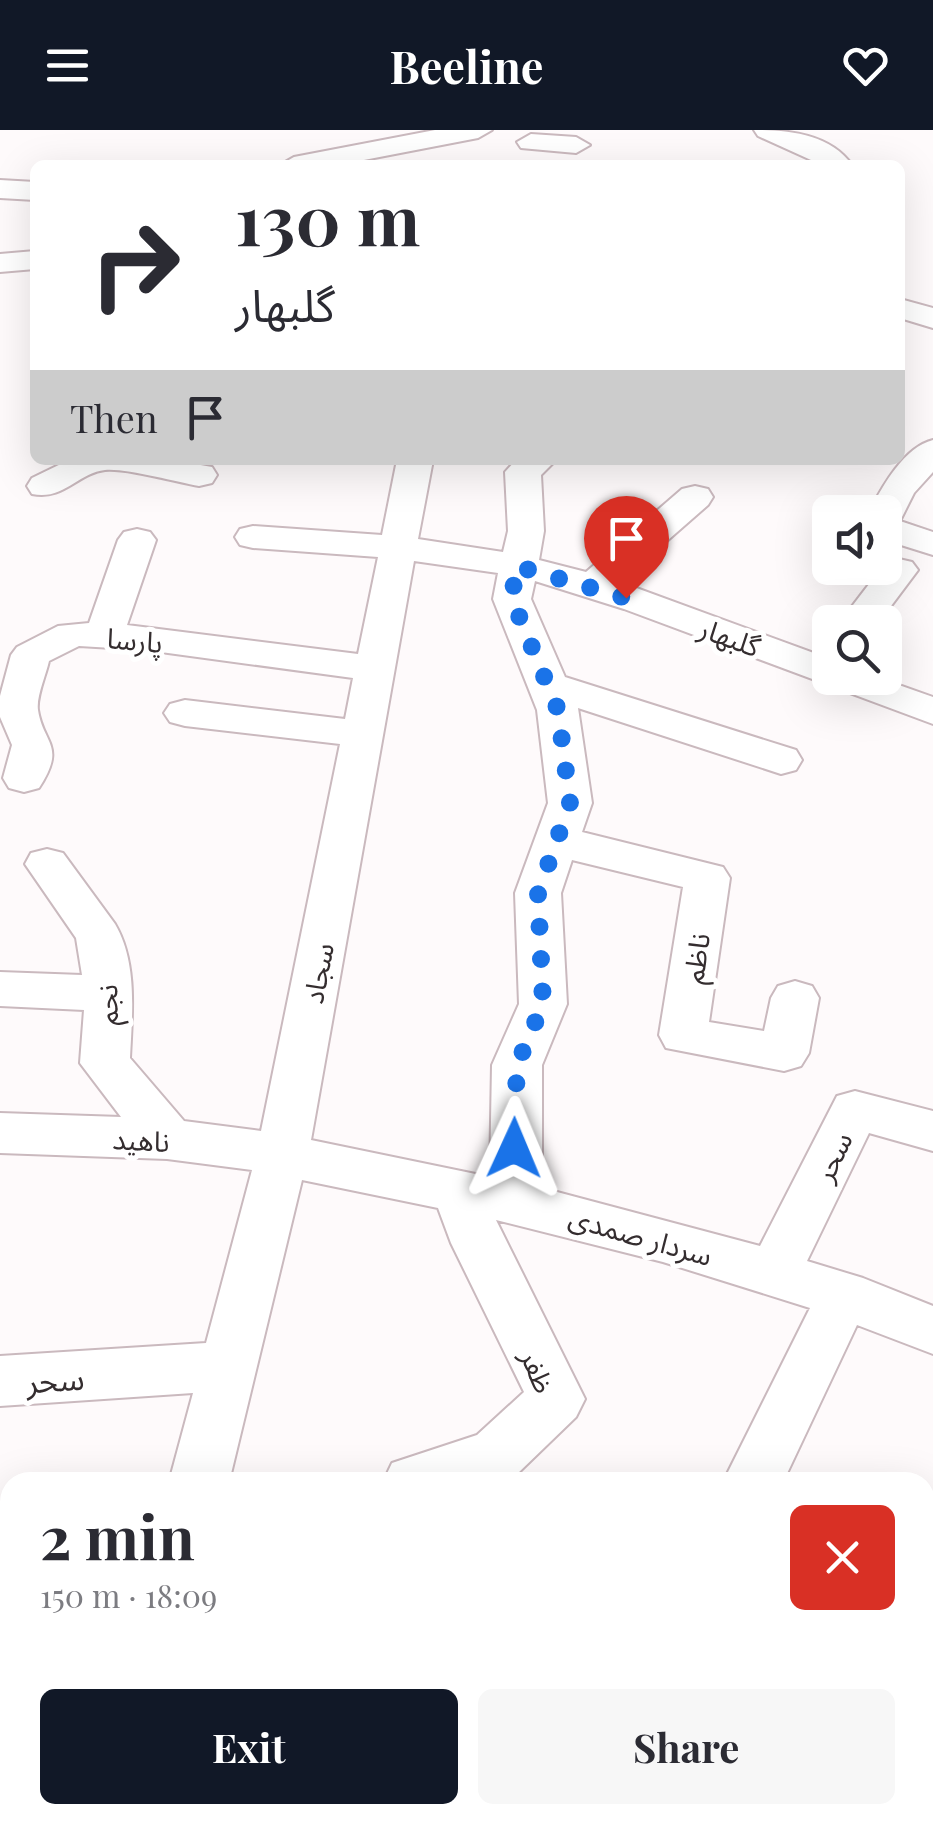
<!DOCTYPE html>
<html lang="en">
<head>
<meta charset="utf-8">
<style>
  body { margin:0; font-family:"Playfair Display","Noto Sans Arabic",serif; background:#f7f7f7; color:#2b2b33; height:100vh; display:flex; flex-direction:column; font-size:38px; white-space:nowrap }
  * { box-sizing:border-box; margin:0 }
  p { font-size:32px; color:#7c7c81 }
  .icon { flex:none; width:55px; height:55px; fill:none; stroke:currentColor; stroke-width:2; stroke-linecap:round; stroke-linejoin:round }
  .map { position:relative; flex:1; overflow:hidden }
  .details { position:absolute; left:0px; top:1342px; width:935px; height:352px; display:flex; flex-direction:column; background:#fff; border-radius:30px 30px 0 0; box-shadow:0 10px 40px #0002 }
  .details>* { flex:none }
  .hud { position:absolute; left:30px; top:30px; width:875px; height:305px; border-radius:15px; box-shadow:0 10px 40px #0002; background:#fff; color:#2b2b33; overflow:hidden }
  .buttons { position:absolute; left:812px; top:365px; display:grid; gap:20px }
  .buttons a { display:grid; place-items:center; width:90px; height:90px; border-radius:15px; background:#fff; box-shadow:0 10px 40px #0002; font-size:50px }
  .pin { position:absolute; display:grid; place-items:center; width:85px; height:85px; color:#fff; margin:-102px -42px; border-radius:50% 50% 50% 0; rotate:-45deg; box-shadow:0 0 10px #0007 }
  .pin .icon { rotate:45deg }
  .me { position:absolute; width:110px; margin:-55px; rotate:1deg; stroke-linejoin:round; filter:drop-shadow(0 0 8px #0008) }
  .turn { display:flex; align-items:center; gap:35px; height:210px; padding:0 40px; font-size:45px }
  .turn .icon { width:130px; height:130px; stroke-width:2.5 }
  .turn b { display:block; font-size:70px; line-height:85px }
  .then { display:flex; align-items:center; height:95px; padding:0 40px; background:#0003; gap:20px; font-size:38px }
  .round { display:grid; place-items:center; flex:none; width:105px; height:105px; border-radius:15px; background:#f7f7f7 }
  .summary { display:flex; align-items:center; justify-content:space-between; height:170px; padding:0 40px }
  h1 { font-size:60px; font-weight:700; line-height:75px }
  .cta { display:flex; gap:20px; margin-top:auto; padding:20px 40px }
  .cta a { flex:1; height:115px; border-radius:15px; background:#111827; color:#fff; font-size:40px; font-weight:700; line-height:115px; text-align:center }
  .cta a+a { background:#f7f7f7; color:#2b2b33 }
  header { display:flex; justify-content:space-between; align-items:center; height:130px; padding:0 40px; background:#111827; color:#fff; font-size:45px; font-weight:700 }
  .map>svg:first-child { display:block }
  .lines { fill:none; stroke-linecap:round; stroke-linejoin:round }
  .minor-casing { stroke:#cab9be; stroke-width:4 }
  .minor { fill:#fff; fill-rule:evenodd }
  .route { stroke:#1a73e8; stroke-width:18; stroke-dasharray:0 32.4 }
  .labels { text-anchor:middle; dominant-baseline:central; stroke-width:10; stroke-linejoin:round; paint-order:stroke }
  .street-label { font-size:28px; fill:#342d2f; stroke:#fff }
  .near-street-label { font-size:32px; fill:#342d2f; stroke:#fff }
</style>
</head>
<body>
<header><svg class="icon" aria-label="menu" viewBox="0 0 24 24"><path d="M4 6h16M4 12h16M4 18h16"/></svg>Beeline<svg class="icon" aria-label="heart" viewBox="0 0 24 24"><path d="M12 20l-8-8c-3-5 5-10 8-4 3-6 11-1 8 4z"/></svg></header>
<div class="map">
<svg width="933" height="1694" viewBox="0 0 933 1694">
  <rect width="100%" height="100%" fill="#fefafb"/>
  <g class="lines">
    <defs>
      <path id="minor" d="M435 0H492L478 8 338 35H280L294 27Z
        M754 0C789 0 830 4 852 35H822L758 6Z
        M531 4 576 7 590 15 576 23 521 18 517 12Z
        M0 50 35 52V70L0 68Z
        M35 121V139L0 142V124Z
        M900 169 933 178V198L900 188Z
        M933 310V342L914 363 900 391 933 402V425L885 410V382H869C882 357 904 317 933 310Z
        M69 330H172L212 337 217 345 212 353 199 356C176 352 126 338 105 340 78 343 63 371 32 364L27 356 32 348Z
        M397 330H433L418 409 503 422 508 401 505 342 516 330H556L541 345 544 401 539 430 586 442 682 359 695 356 708 359 713 367 708 375 620 452 830 529V548H879L933 567V594L624 479 535 451 531 469 565 547 796 620 802 630 796 640 781 644 578 578 592 673 582 702 723 737 730 748 709 892 764 901 771 868 778 856 795 851 812 856 819 868 809 923 801 936 784 941 666 918 659 905 683 757 572 730 561 763 567 874 542 935V1058L760 1116 837 966 855 961 933 981V1021L869 1003 807 1131 863 1148 933 1176V1224L857 1195 783 1352H723L810 1178 663 1132 496 1090 585 1269 576 1287 517 1344 492 1352H383L392 1333 477 1305 524 1262 451 1113 438 1078 302 1050 229 1352H169L193 1263 0 1276V1226L206 1213 252 1040 167 1029 0 1023V983L121 987 80 933 84 880 0 876V842L82 845 76 808 25 734 31 723 47 719 63 723 115 794C138 833 132 885 130 928L184 991 261 1001 340 614 185 596 170 592 164 583 170 574 185 570 345 589 353 548 146 520 79 516 49 531C46 545 36 567 38 580 43 614 67 615 39 658L24 662 9 658 3 648 12 615 0 587V566L11 525 17 517 58 496 89 493 118 410 124 402 137 399 150 402 156 410 127 495 358 524 378 427 253 418 240 415 235 407 240 399 253 396 382 405ZM414 431 498 443 493 469 537 580 548 673 515 763 519 874 492 935 490 1047 311 1010Z
        M899 429 912 432 918 440 879 492H840L886 432Z
        M0 1475 10 1477V1537L0 1535Z
        M80 1685H148L146 1694H78Z
        M378 1685H446L445 1694H377Z"/>
    </defs>
    <use href="#minor" class="minor-casing"/>
    <use href="#minor" class="minor"/>
  </g>
  <g class="lines">
    <path class="route" d="M514 1018 517 935 543 874 538 763 570 673 558 580 512 469 516 436 626 468"/>
  </g>
  <g class="labels">
    <g class="street-label">
      <text transform="translate(730 506) rotate(20)">گلبهار</text>
      <text transform="translate(135 509) rotate(5)">پارسا</text>
      <text transform="translate(695 828) rotate(-81)">ناظم</text>
      <text transform="translate(317 843) rotate(-79)">سجاد</text>
      <text transform="translate(106 875) rotate(-91)">نجم</text>
      <text transform="translate(141 1009) rotate(3)">ناهید</text>
      <text transform="translate(832 1026) rotate(-64)">سحر</text>
      <text transform="translate(641 1105) rotate(16)">سردار صمدی</text>
      <text transform="translate(539 1241) rotate(68)">ظفر</text>
    </g>
    <g class="near-street-label">
      <text transform="translate(55 1248) rotate(-4)">سحر</text>
    </g>
  </g>
</svg>
<div class="buttons">
<a><svg class="icon" aria-label="sound" viewBox="0 0 24 24"><path d="M4 9h4l5-4v14l-5-4H4zM17 9q2 3 0 6"/></svg></a>
<a><svg class="icon" aria-label="search" viewBox="0 0 24 24"><circle cx="10" cy="10" r="6"/><path d="M15 15l6 6"/></svg></a>
</div>
<div class="pin" style="left:626px;top:468px;background:#d93025"><svg class="icon" aria-label="arrive" viewBox="0 0 24 24"><path d="M6 21V4h12l-3 4 3 4H6"/></svg></div>
<svg class="me" style="left:514px;top:1018px" viewBox="-20 -20 40 40"><path d="M0-17L14 15 0 8-14 15z" fill="#1a73e8" stroke="#fff" stroke-width="4"/></svg>
<div class="hud">
<div class="turn"><svg class="icon" aria-label="right" viewBox="0 0 24 24"><path d="M7 20v-9h11M14 6l5 5-5 5"/></svg><div><b>130 m</b>گلبهار</div></div>
<div class="then">Then<svg class="icon" aria-label="arrive" viewBox="0 0 24 24"><path d="M6 21V4h12l-3 4 3 4H6"/></svg></div>
</div>
<section class="details">
<div class="summary"><div><h1>2 min</h1><p>150 m · 18:09</p></div><a class="round" style="background:#d93025;color:#fff"><svg class="icon" aria-label="close" viewBox="0 0 24 24"><path d="M6 6l12 12M18 6L6 18"/></svg></a></div>
<div class="cta"><a>Exit</a><a>Share</a></div>
</section>
</div>
</body>
</html>
